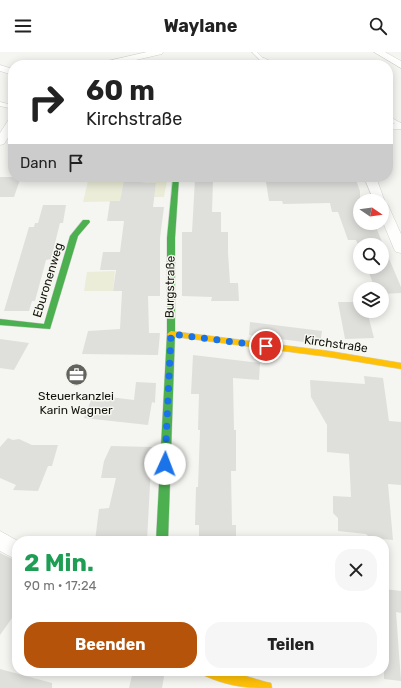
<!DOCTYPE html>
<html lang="de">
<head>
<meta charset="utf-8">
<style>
  body { margin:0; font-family:Rubik,sans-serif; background:#f6f6f6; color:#222; height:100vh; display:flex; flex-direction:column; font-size:15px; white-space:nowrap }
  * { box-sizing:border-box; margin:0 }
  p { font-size:13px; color:#767676 }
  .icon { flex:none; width:22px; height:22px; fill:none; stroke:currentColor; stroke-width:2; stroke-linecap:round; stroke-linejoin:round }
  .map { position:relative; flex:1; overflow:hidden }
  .details { position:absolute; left:12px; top:484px; width:377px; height:140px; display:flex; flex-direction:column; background:#fff; border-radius:16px; box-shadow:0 2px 10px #0003 }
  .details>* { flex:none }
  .guide { position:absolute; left:8px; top:8px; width:385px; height:122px; border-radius:16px; box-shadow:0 2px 10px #0003; background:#fff; color:#222; overflow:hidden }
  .needle { width:26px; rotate:103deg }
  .tools { position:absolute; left:353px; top:142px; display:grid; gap:8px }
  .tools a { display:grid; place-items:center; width:36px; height:36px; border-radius:50%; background:#fff; box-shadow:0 2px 10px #0003; font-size:20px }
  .pin { position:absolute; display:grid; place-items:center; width:34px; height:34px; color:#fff; margin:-17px; border:2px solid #fff; border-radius:50%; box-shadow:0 1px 4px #0007 }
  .me { position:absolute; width:44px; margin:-22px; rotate:2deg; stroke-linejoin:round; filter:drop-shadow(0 0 3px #0008) }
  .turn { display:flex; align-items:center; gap:14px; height:84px; padding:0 12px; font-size:18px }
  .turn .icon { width:52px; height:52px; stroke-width:2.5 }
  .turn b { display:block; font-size:28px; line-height:34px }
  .then { display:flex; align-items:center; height:38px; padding:0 12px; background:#0003; gap:8px; font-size:15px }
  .round { display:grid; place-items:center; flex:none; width:42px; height:42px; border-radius:16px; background:#f6f6f6 }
  .headline { display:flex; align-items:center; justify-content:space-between; height:68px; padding:0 12px }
  h1 { font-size:24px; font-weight:700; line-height:30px; color:#1e9e55 }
  .cta { display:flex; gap:8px; margin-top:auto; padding:8px 12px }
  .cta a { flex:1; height:46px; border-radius:16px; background:#b45309; color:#fff; font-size:16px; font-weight:700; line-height:46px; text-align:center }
  .cta a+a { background:#f6f6f6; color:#222 }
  header { display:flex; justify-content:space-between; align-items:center; height:52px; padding:0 12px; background:#fff; font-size:18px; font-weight:700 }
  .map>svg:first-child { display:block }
  .green { fill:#ebedd8 }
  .building { fill:#dfdfdc }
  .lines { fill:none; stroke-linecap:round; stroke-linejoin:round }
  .lane-casing { stroke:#d2d2ce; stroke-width:1 }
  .street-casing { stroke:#d2d2ce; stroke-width:1 }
  .fast-casing { stroke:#d2d2ce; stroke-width:1 }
  .slow-casing { stroke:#d2d2ce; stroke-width:1 }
  .lane { fill:#fefefd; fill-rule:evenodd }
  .street { fill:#fefefd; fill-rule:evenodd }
  .fast { fill:#4caf50; fill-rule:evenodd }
  .slow { fill:#ffc107; fill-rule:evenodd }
  .route { stroke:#1a73e8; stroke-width:7; stroke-dasharray:0 12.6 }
  .labels { text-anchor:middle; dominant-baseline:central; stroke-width:3; stroke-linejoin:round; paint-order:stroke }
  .street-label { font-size:12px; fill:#131310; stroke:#f6f8ef }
  .poi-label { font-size:12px; fill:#131310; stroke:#f6f8ef }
</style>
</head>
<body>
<header><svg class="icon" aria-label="menu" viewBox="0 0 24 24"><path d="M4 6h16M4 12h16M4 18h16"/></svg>Waylane<svg class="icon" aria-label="search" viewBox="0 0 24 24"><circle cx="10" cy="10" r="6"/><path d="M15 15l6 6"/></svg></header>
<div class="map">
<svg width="401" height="636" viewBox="0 0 401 636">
  <rect width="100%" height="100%" fill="#f5f6f1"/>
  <path class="green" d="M89 125H125V137L122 138 139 149 83 150Z
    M155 126 165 127 167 129 164 145H154L156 131 148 132Z
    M115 219 113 239H84L87 220Z"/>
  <path class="building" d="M0 125H21L14 145H0Z
    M332 125H355L360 139V171H374L375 173 401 235V241L382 242V237H375L367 215H382V193H360V195H359L356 188H348L338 160H332L330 151 283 152 282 149H269L266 130 333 126Z
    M195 127 213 128 212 160H221V180H228V201L230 231H238L239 249H211L212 245 182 244V180H192Z
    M124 129 156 131 153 155H164L160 186V244H148L149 281H160L158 303 82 302 88 279 120 277 122 239H113L116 218H100L103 200H120L124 169H107L110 149H120Z
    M43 153H66L63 171H60L51 207 46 208 35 249H32L29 259H4L29 175H34L35 171H38Z
    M338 250H360V259H367L374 286 345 287Z
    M250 270 322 279 320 292 249 283Z
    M0 287 29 291 14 318 0 316Z
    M193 303 260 311 259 328 233 326 234 378H236V419H231L232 473H236V489H199V473H195L196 435H198L200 378H198L199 342H191Z
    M364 324 383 326 389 369 401 370V433L388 432 393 488 370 486 366 482 338 479V466L333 461V444L351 445 349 402 327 400V373L311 345 310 328 365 332Z
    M136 330 156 331 155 351 152 350 148 373 84 366 93 343 134 348Z
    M8 386 13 388 19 387 32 393H58L52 414H48L38 439 13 438 16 433 0 426V395Z
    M111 394 152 395 147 489H95L99 457 109 456 116 426H101L104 409Z
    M0 501 17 509V559L0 583Z
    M384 537 401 539V561L396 560 401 629 384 627Z
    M0 617 52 631V636H0Z
    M133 619H165L162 636H129Z"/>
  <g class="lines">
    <defs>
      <path id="lane" d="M252 0H257L266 9 262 10Z
        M0 50 13 53V57L0 54Z
        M388 64 401 71V75L388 68Z"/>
      <path id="street" d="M147 0H163L162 2 114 13H97L99 11Z
        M374 0H385L401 9V16Z
        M264 6 278 13C271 13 264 14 259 9Z
        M0 13 13 17V23L0 19Z
        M13 66V78L4 92 0 93V81L9 67Z
        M401 71V77L388 78V72Z
        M364 125H376L385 150 388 153 401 182V201L396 200 394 197 382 168V149H374Z
        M0 479 18 489H17V508L0 499Z"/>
      <path id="fast" d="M173 125H179L175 186V282L168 489H156L167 282V186Z
        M83 168H89L90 170 78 184 50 277 0 273V267L44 272 70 184Z"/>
      <path id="slow" d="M171 279 329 299 401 311V317L329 305 168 284 167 282Z
        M204 619H228L266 630 271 631 272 636C245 636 231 635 205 624Z"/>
    </defs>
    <use href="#lane" class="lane-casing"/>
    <use href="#street" class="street-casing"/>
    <use href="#fast" class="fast-casing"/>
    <use href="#slow" class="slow-casing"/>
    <use href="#lane" class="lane"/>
    <use href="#street" class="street"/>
    <use href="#fast" class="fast"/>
    <use href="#slow" class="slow"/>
  </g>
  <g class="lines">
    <path class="route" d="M165 412 171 282 266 294"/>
  </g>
  <defs>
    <symbol id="office-disc" viewBox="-11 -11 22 22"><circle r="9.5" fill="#62625f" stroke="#f6f8ef"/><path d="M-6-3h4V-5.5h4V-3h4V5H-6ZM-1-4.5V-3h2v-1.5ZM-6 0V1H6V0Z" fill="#fff"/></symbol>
  </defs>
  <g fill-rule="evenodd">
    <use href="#office-disc" x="64" y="310" width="25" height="25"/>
  </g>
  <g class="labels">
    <g class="street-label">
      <text transform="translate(48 228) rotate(-73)">Eburonenweg</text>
      <text transform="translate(170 235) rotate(-89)">Burgstraße</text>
      <text transform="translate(336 292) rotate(8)">Kirchstraße</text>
    </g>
    <g class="poi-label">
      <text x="76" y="344">Steuerkanzlei<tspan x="76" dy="14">Karin Wagner</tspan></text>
    </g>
  </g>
</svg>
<div class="tools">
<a><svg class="needle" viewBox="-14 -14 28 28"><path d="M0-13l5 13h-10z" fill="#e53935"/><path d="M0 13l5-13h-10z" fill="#767676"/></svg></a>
<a><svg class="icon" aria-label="search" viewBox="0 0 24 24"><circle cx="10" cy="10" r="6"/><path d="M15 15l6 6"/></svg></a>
<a><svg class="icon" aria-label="layers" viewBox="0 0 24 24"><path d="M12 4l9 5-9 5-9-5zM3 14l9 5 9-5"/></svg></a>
</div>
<div class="pin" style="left:266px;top:294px;background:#d93025"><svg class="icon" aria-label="arrive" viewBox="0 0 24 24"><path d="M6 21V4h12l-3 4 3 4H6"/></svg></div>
<svg class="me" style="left:165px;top:412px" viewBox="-20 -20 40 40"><circle r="19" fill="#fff"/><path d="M0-13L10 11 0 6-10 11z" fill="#1a73e8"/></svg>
<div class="guide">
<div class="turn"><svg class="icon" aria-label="right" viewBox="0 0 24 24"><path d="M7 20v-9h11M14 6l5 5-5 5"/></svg><div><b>60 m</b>Kirchstraße</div></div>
<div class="then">Dann<svg class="icon" aria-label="arrive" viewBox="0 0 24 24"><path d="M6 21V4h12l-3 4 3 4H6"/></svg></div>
</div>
<section class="details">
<div class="headline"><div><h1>2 Min.</h1><p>90 m · 17:24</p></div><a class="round"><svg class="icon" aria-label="close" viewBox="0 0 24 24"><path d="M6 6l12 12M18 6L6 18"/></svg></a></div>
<div class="cta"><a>Beenden</a><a>Teilen</a></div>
</section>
</div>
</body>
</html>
